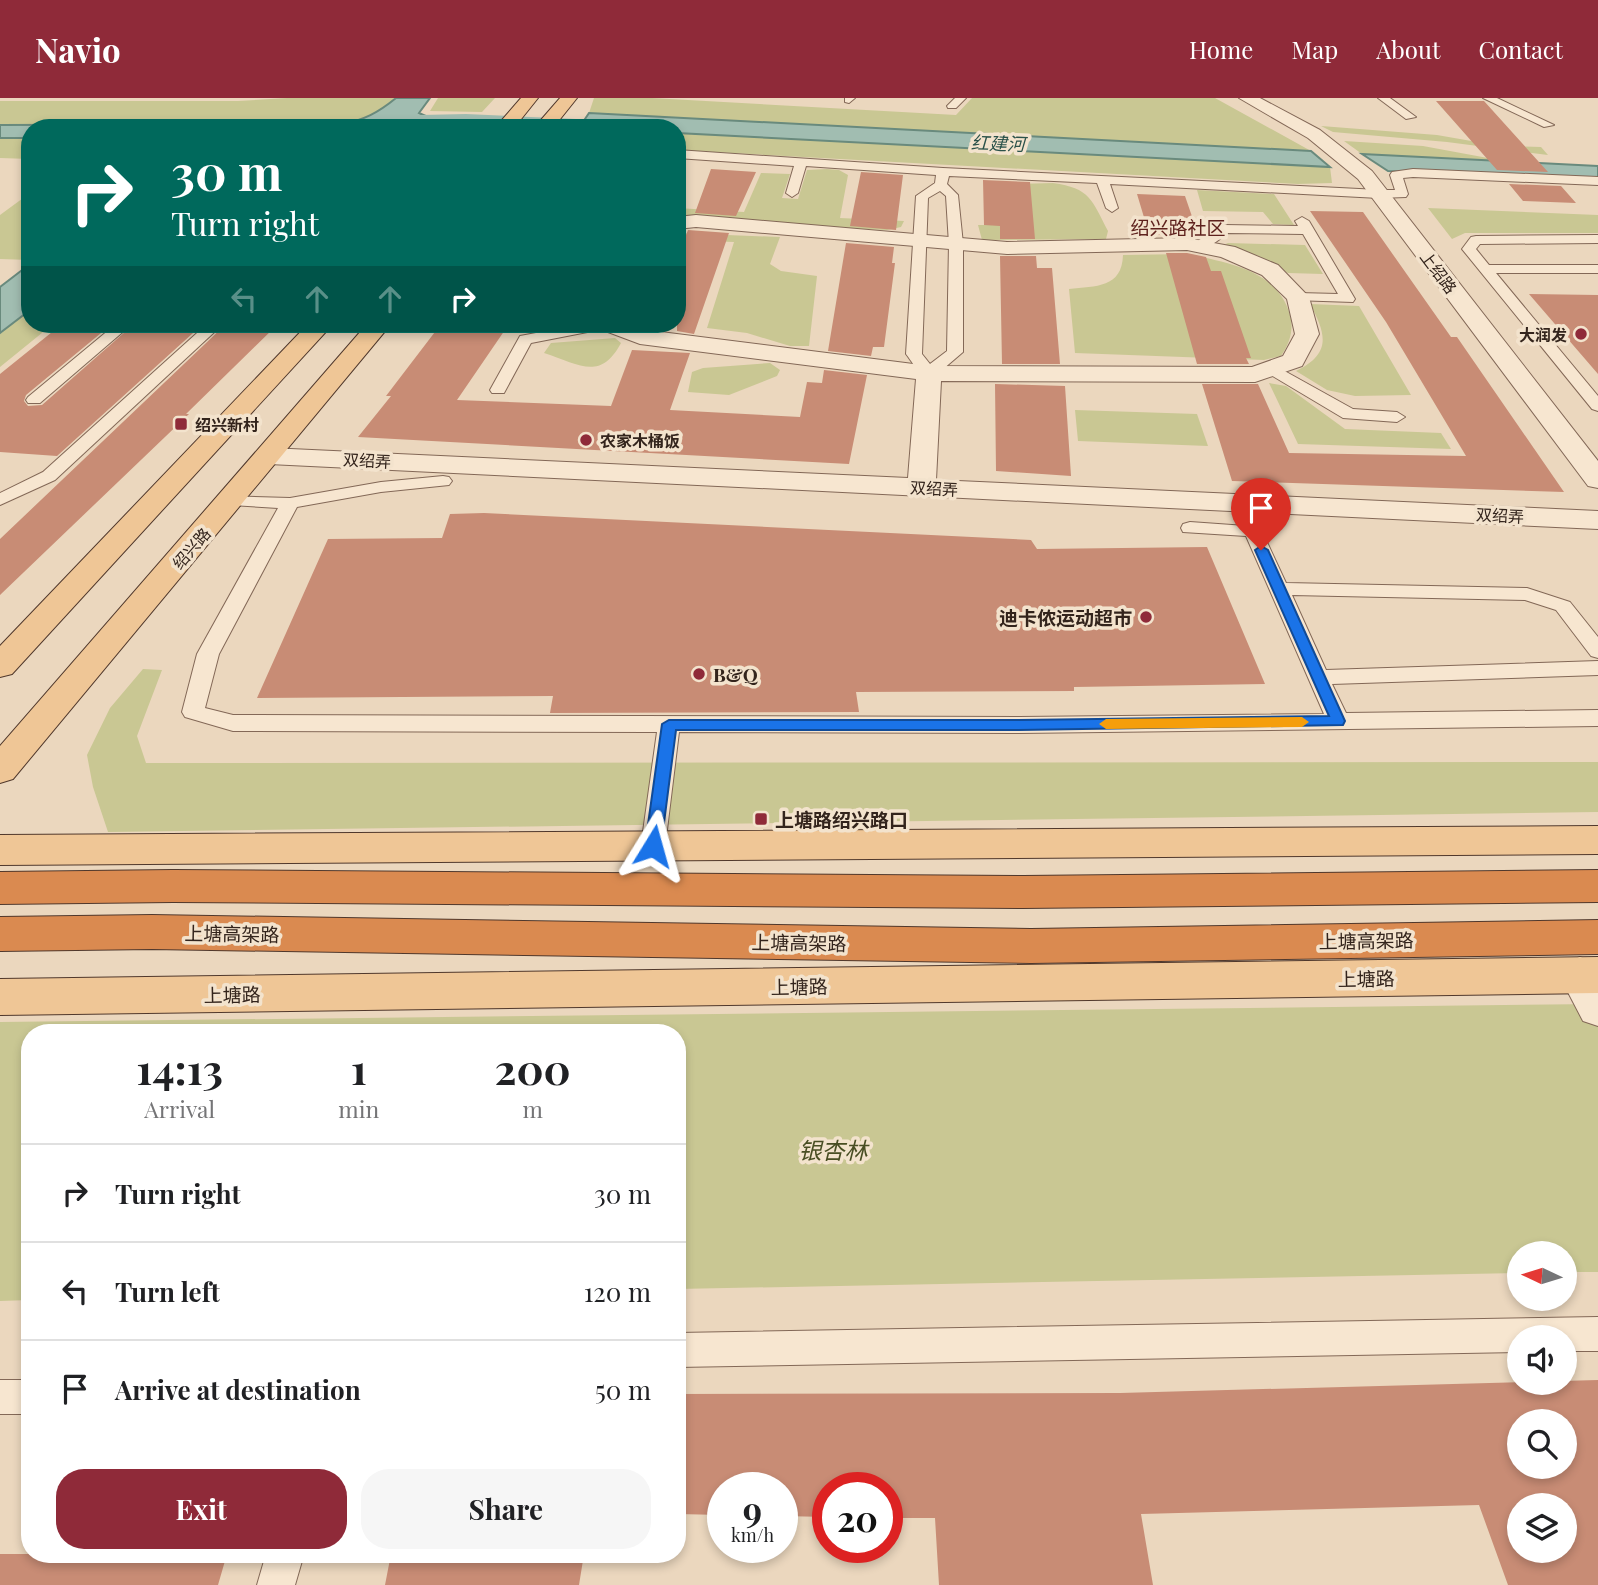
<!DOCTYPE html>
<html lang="en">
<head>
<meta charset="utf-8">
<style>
  body { margin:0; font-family:"Playfair Display","Noto Sans SC",serif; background:#f6f6f6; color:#202124; height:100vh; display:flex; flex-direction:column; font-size:26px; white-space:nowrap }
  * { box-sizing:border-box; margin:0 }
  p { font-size:23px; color:#757577 }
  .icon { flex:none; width:38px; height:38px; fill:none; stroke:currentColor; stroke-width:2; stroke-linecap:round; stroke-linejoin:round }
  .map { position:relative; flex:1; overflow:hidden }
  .drawer { position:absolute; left:21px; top:926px; width:665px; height:539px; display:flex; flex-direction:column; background:#fff; border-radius:28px; box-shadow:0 4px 10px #0003 }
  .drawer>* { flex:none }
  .guide { position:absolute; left:21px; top:21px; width:665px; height:214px; border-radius:28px; box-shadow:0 4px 10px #0003; background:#00695c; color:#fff; overflow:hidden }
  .needle { width:46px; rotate:274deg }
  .controls { position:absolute; left:1507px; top:1143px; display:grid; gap:14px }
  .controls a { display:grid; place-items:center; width:70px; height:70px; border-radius:50%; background:#fff; box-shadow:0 4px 10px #0003; font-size:35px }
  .speed { position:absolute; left:707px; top:1374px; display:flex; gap:14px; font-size:35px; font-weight:700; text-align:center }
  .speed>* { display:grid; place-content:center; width:91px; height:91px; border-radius:50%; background:#fff; box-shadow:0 4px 10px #0003; line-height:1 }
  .speed small { font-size:18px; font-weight:400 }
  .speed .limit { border:10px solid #d22; background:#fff; color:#111 }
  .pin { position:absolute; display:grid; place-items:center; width:60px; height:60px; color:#fff; margin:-72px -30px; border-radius:50% 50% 50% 0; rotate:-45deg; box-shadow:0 0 7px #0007 }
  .pin .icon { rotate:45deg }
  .me { position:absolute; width:77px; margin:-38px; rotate:8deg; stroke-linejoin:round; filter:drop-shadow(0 0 5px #0008) }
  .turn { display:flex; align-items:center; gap:24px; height:147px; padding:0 35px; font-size:32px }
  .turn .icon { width:91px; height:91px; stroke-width:2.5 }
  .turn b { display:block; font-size:49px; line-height:60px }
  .lanes { display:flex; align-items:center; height:66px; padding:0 35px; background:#0003; justify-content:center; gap:35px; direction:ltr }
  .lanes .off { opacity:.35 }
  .eta { display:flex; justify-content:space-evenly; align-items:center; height:119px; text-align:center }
  .eta b { font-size:42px; font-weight:700; line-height:49px }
  .button { display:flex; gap:14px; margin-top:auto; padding:14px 35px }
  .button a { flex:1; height:80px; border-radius:28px; background:#8f2a39; color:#fff; font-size:28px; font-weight:700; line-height:80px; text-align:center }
  .button a+a { background:#f6f6f6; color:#202124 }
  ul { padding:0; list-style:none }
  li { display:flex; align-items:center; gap:21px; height:98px; padding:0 35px; border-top:2px solid #e0e0e0 }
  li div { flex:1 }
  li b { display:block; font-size:26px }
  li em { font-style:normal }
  header { display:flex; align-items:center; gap:42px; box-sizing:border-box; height:98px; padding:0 35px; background:#8f2a39; color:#fff }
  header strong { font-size:33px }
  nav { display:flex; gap:38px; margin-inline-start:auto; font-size:24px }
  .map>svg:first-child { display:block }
  .green { fill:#c9c793 }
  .water { fill:#a1bdb1; stroke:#698a7d; stroke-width:2 }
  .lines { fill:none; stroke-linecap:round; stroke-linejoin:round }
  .canal { fill:#a1bdb1; fill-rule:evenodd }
  .building { fill:#c88c75; fill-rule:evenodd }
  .lane-casing { stroke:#836857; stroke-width:2 }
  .street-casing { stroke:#836857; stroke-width:2 }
  .primary-casing { stroke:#50382c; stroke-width:2 }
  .highway-casing { stroke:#50382c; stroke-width:2 }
  .lane { fill:#f7e6d0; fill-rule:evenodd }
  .street { fill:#f7e6d0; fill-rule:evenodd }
  .primary { fill:#efc696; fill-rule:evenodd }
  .highway { fill:#da8a50; fill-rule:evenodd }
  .route { fill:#1a73e8; stroke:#114b97; stroke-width:2 }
  .slow { fill:#f59e0b }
  .poi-dot { fill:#8f2a39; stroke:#f3e3cd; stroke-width:2.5 }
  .labels { text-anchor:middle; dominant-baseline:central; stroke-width:7; stroke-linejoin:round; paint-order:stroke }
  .far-street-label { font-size:16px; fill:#33241c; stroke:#f3e3cd }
  .far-poi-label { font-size:16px; font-weight:bold; fill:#33241c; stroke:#f3e3cd; text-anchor:start }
  .far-water-label { font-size:18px; font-style:italic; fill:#2b524a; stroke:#f3e3cd }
  .far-quarter-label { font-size:19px; fill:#5e211d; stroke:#f3e3cd }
  .poi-label { font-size:19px; font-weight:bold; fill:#33241c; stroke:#f3e3cd; text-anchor:start }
  .street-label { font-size:19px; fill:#33241c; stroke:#f3e3cd }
  .near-park-label { font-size:23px; font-style:italic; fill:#494e23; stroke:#f3e3cd }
</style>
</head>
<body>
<header>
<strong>Navio</strong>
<nav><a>Home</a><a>Map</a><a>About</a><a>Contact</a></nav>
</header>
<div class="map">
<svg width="1598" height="1487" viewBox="0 0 1598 1487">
  <rect width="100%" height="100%" fill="#ebd7be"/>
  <path class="green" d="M287 0H396C379 14 363 23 342 26L0 27V3H238Z
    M438 0H495L482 14 430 13Z
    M594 0H652L956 17 972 0H1215L1311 53 589 15Z
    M1321 28 1437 37 1500 48 1541 49 1548 57 1447 44 1333 34Z
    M677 35 1330 69 1332 85 1298 86 677 52Z
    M0 40H30V61L0 60Z
    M1344 43 1423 48 1504 63 1362 56Z
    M827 71 839 72 848 77 840 120 904 123 901 129 887 132 860 131 689 117 677 119V110L744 114 761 75 790 76 782 100 798 101 807 72Z
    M1053 85C1090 90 1092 102 1108 133L1106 141 982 142 978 127H994L1014 86Z
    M1197 92 1274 96 1294 127 1273 126 1263 114 1203 113Z
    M30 95V162L0 161V117Z
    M1428 110 1598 117V135H1465L1452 141Z
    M677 135 780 139 770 166 781 173 817 178 809 248H790L747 235 707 230 734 144 677 142Z
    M1228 145 1305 147 1323 176 1288 175 1259 158 1221 148Z
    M1188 156C1227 165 1277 171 1290 217 1294 231 1290 245 1281 258L1264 262 1075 255 1069 191C1096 188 1122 190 1123 157Z
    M1310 206 1359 208 1411 297 1355 298 1327 292 1296 273C1331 256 1327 237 1310 206Z
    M30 212V226H53L0 269V235Z
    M615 240 621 245C600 284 579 266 544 255L551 245Z
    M770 265 780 272 777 278 729 297 688 294 692 274 703 270Z
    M1269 285 1286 288 1345 331 1441 335 1451 351 1298 346Z
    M1075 312 1197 316 1208 348 1078 343Z
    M143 571 162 572 137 638 146 665 1598 664V714L108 734 93 689 87 657 110 610Z
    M1598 906V1174H1565L1564 1155H1519V1175L677 1191V934H30V1202L0 1203V924Z"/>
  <path class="water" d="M396 0H430L419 15 428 19 481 18 474 27 30 30V40H0V27L341 26C363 23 379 14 396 0Z
    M589 15 1311 53 1330 69 677 35V30H579Z
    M1362 56 1598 68V81L1388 73Z
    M30 166V212L0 235V189Z"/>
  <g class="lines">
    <path class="canal" d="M466 16 644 24 654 30 421 29 411 23 421 17Z"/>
  </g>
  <path class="building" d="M1436 3H1484L1548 74 1497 72Z
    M711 71 756 74 736 118 695 115Z
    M861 74 903 77 896 132 850 128Z
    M983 82 1030 84 1035 141H1000V128L984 127Z
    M1509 86 1561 88 1576 105 1523 103Z
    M1137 96 1185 98 1199 139 1149 136Z
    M1310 113 1363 114 1451 239H1457L1564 394 1232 383 1202 286H1258L1289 355 1466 358 1386 224Z
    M688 132 729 135 694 236 677 233V144L683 145Z
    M846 145 894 149 892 165H895L884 249H873L871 258 828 253Z
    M1166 155H1187L1206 159 1211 173H1221L1251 260H1246L1249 266H1197Z
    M1000 158H1036L1037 170H1052L1060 266H1002Z
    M1529 196 1598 197V276Z
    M62 226H112L26 297 24 303 28 308 42 307 134 226H203L57 358 0 354V276Z
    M226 226H278L186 316H189L0 497V441Z
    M441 226H509L457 302 611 308 632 252 690 255 670 312 800 319 807 284 822 285 824 272 867 277 849 366 358 339 391 298H386Z
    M995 286 1065 288 1071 378 996 373Z
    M484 415 1031 442 1037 451 1207 449 1265 586 1074 589V593L856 594 859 614 550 615 553 598 257 600 328 441 442 440 450 416Z
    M1598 1282V1487H1508L1479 1407 1141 1416 1153 1487H939L935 1420H887V1390H828V1419L782 1418V1390H723V1417L677 1416V1296L1120 1295ZM1519 1323H1564V1368H1519ZM1519 1407H1564V1452H1519Z
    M0 1456H227L218 1487H0Z
    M391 1456H584L579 1487H385Z"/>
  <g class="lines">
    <defs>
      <path id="lane" d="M845 0H855L849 5 845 4Z
        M955 0H966L956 10H948L947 8Z
        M1378 0H1390L1416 19 1406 21Z
        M1483 0H1497L1554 27 1544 29Z
        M677 52 943 70 1379 92H1395L1390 77 1392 74 1413 71 1598 79V87L1413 79 1403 80 1408 96 1406 99 1379 100 1110 86 1118 110 1112 114 1106 110 1097 85 949 78 947 86 958 97 963 146V254L935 278C921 282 914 266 906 256L916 98 935 85 936 77 806 68 798 95 792 99 786 95 794 68 677 60ZM940 93 946 98 949 146 947 253 930 266 922 256 928 100Z
        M1302 119 1309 123 1355 201 1353 204 1293 202 1291 199 1293 196 1298 195 1338 196 1303 136 1227 135C1217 144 1205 153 1191 151L1189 148 1224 127 1298 128 1295 123Z
        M1598 137V145L1480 146 1476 151 1489 167H1598V175H1496L1598 298V313L1592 311 1462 151 1471 139 1476 138Z
        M116 226H132L40 305H28L26 302 28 299Z
        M207 226H223L55 382 0 407V395L43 374Z
        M584 226H615L608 230 531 245 504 295H492L490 292 520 238Z
        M1272 266 1353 311 1397 314 1405 319 1397 324 1343 320 1266 274 1264 271 1266 268Z
        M443 378 449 379 452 383 449 387 381 394 297 409 219 556 205 610 233 617 1019 619 1324 616 1246 438 1183 434 1181 430 1183 426 1190 424 1260 429 1286 485 1527 490 1570 504 1598 539V560L1591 558 1556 512 1525 502 1292 497 1326 572 1598 563V577L1332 586 1346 615 1598 612V628L1019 635 679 634 665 748 662 755 653 757 644 755 641 748 657 634 233 633 185 619 182 614 197 556 278 410 231 407 225 406 222 402 225 398 290 400 381 384Z
        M1598 1219V1253H1564V1239H1519V1254L677 1269V1235Z
        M0 1282H30V1316H0Z
        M266 1456H304L295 1487H257Z"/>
      <path id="street" d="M1239 0H1260L1320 32 1372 73 1598 363V390L1588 388 1358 81 1308 40Z
        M696 117 1007 144 1187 140 1235 149 1278 167 1309 199 1319 236 1302 268 1255 284 941 283 936 382 1598 413V431L269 366 259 364 255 358 259 352 269 350 908 380 916 281 640 246 600 231 596 226H628L645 232 929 268 1252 269 1283 258 1295 236 1287 201 1262 177 1221 159 1187 152 1007 156 696 129 677 131V119Z
        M1580 859 1595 865 1598 870V928L1583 923 1559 877 1565 865Z"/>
      <path id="primary" d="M521 0H538L514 30H495Z
        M560 0H577L553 30H534Z
        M308 226H333L12 576 0 579V548Z
        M367 226H391L13 681 0 685V648Z
        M1598 728V756L0 767V737Z
        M1598 859V895L0 917V881Z"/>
      <path id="highway" d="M173 772 1023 778 1598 772V804L1023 810 173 804 0 806V774Z
        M152 817 1031 831 1598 822V856L1031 865 152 851 0 853V819Z"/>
    </defs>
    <use href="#lane" class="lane-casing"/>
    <use href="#street" class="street-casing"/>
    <use href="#primary" class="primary-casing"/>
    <use href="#highway" class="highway-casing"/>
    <use href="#lane" class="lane"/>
    <use href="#street" class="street"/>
    <use href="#primary" class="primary"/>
    <use href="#highway" class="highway"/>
  </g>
  <path class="route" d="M1261 448 1268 452 1345 623 1343 627 1019 632H676L661 748 653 754 645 748 662 626 669 622H1019L1329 618 1255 452Z"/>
  <path class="slow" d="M1302 619 1309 624 1302 629 1106 631 1099 626 1106 621Z"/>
  <g class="poi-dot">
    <circle cx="1581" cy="236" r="7"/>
    <rect x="174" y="319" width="14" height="14" rx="3.5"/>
    <circle cx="586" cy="342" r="7"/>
    <circle cx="1146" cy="519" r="7"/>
    <circle cx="699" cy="576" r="7"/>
    <rect x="754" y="714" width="14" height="14" rx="3.5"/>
  </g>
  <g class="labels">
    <g class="far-street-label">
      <text transform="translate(1439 174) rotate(53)">上绍路</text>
      <text transform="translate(367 362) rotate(3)">双绍弄</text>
      <text transform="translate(934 390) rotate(3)">双绍弄</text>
      <text transform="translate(1500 417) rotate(3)">双绍弄</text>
      <text transform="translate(191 450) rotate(-49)">绍兴路</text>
    </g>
    <g class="far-poi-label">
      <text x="1567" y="236" text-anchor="end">大润发</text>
      <text x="195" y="326">绍兴新村</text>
      <text x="600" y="342">农家木桶饭</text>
    </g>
    <g class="far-water-label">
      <text transform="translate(998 45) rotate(2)">红建河</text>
    </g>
    <g class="far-quarter-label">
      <text x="1178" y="129">绍兴路社区</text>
    </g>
    <g class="poi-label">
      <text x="1132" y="519" text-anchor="end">迪卡侬运动超市</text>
      <text x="713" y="576">B&amp;Q</text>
      <text x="775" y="721">上塘路绍兴路口</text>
    </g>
    <g class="street-label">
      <text transform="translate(232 835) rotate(1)">上塘高架路</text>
      <text transform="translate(1366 842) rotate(-1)">上塘高架路</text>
      <text transform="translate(799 844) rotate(1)">上塘高架路</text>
      <text transform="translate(1366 880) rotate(-1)">上塘路</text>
      <text transform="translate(799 888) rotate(-1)">上塘路</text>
      <text transform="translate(232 896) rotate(-1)">上塘路</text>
    </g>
    <g class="near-park-label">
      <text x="833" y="1051">银杏林</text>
    </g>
  </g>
</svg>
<div class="controls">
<a><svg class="needle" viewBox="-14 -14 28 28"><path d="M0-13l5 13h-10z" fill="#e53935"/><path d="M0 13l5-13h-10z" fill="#757577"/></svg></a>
<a><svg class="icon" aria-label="sound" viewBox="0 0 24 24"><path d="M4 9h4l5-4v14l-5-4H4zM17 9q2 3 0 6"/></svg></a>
<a><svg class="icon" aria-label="search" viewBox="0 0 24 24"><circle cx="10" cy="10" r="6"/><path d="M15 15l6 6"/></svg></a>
<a><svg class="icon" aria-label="layers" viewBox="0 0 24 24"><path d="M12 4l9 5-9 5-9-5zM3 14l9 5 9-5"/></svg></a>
</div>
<div class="speed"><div>9<small>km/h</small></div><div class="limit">20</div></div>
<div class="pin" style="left:1261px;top:452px;background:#d93025"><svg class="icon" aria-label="arrive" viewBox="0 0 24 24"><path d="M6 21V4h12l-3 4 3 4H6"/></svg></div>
<svg class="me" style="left:653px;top:748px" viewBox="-20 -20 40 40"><path d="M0-17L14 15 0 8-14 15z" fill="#1a73e8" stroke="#fff" stroke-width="4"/></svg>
<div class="guide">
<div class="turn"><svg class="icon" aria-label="right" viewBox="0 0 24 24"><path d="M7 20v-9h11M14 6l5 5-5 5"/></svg><div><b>30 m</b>Turn right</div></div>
<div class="lanes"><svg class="icon off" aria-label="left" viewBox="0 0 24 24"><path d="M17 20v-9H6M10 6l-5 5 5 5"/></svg><svg class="icon off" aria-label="ahead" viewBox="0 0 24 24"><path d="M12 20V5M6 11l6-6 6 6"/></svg><svg class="icon off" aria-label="ahead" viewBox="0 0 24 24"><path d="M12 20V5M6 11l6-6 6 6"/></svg><svg class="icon" aria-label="right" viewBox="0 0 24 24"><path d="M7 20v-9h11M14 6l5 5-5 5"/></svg></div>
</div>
<section class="drawer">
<div class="eta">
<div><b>14:13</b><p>Arrival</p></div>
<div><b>1</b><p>min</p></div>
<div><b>200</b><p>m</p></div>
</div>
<ul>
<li><svg class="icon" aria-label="right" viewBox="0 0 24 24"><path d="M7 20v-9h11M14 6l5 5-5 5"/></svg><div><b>Turn right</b></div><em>30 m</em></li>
<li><svg class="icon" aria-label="left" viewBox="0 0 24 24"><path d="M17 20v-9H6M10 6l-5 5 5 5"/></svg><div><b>Turn left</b></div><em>120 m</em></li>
<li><svg class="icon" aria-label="arrive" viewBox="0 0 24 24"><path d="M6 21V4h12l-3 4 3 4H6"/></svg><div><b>Arrive at destination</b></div><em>50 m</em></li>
</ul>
<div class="button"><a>Exit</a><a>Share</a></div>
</section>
</div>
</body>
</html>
